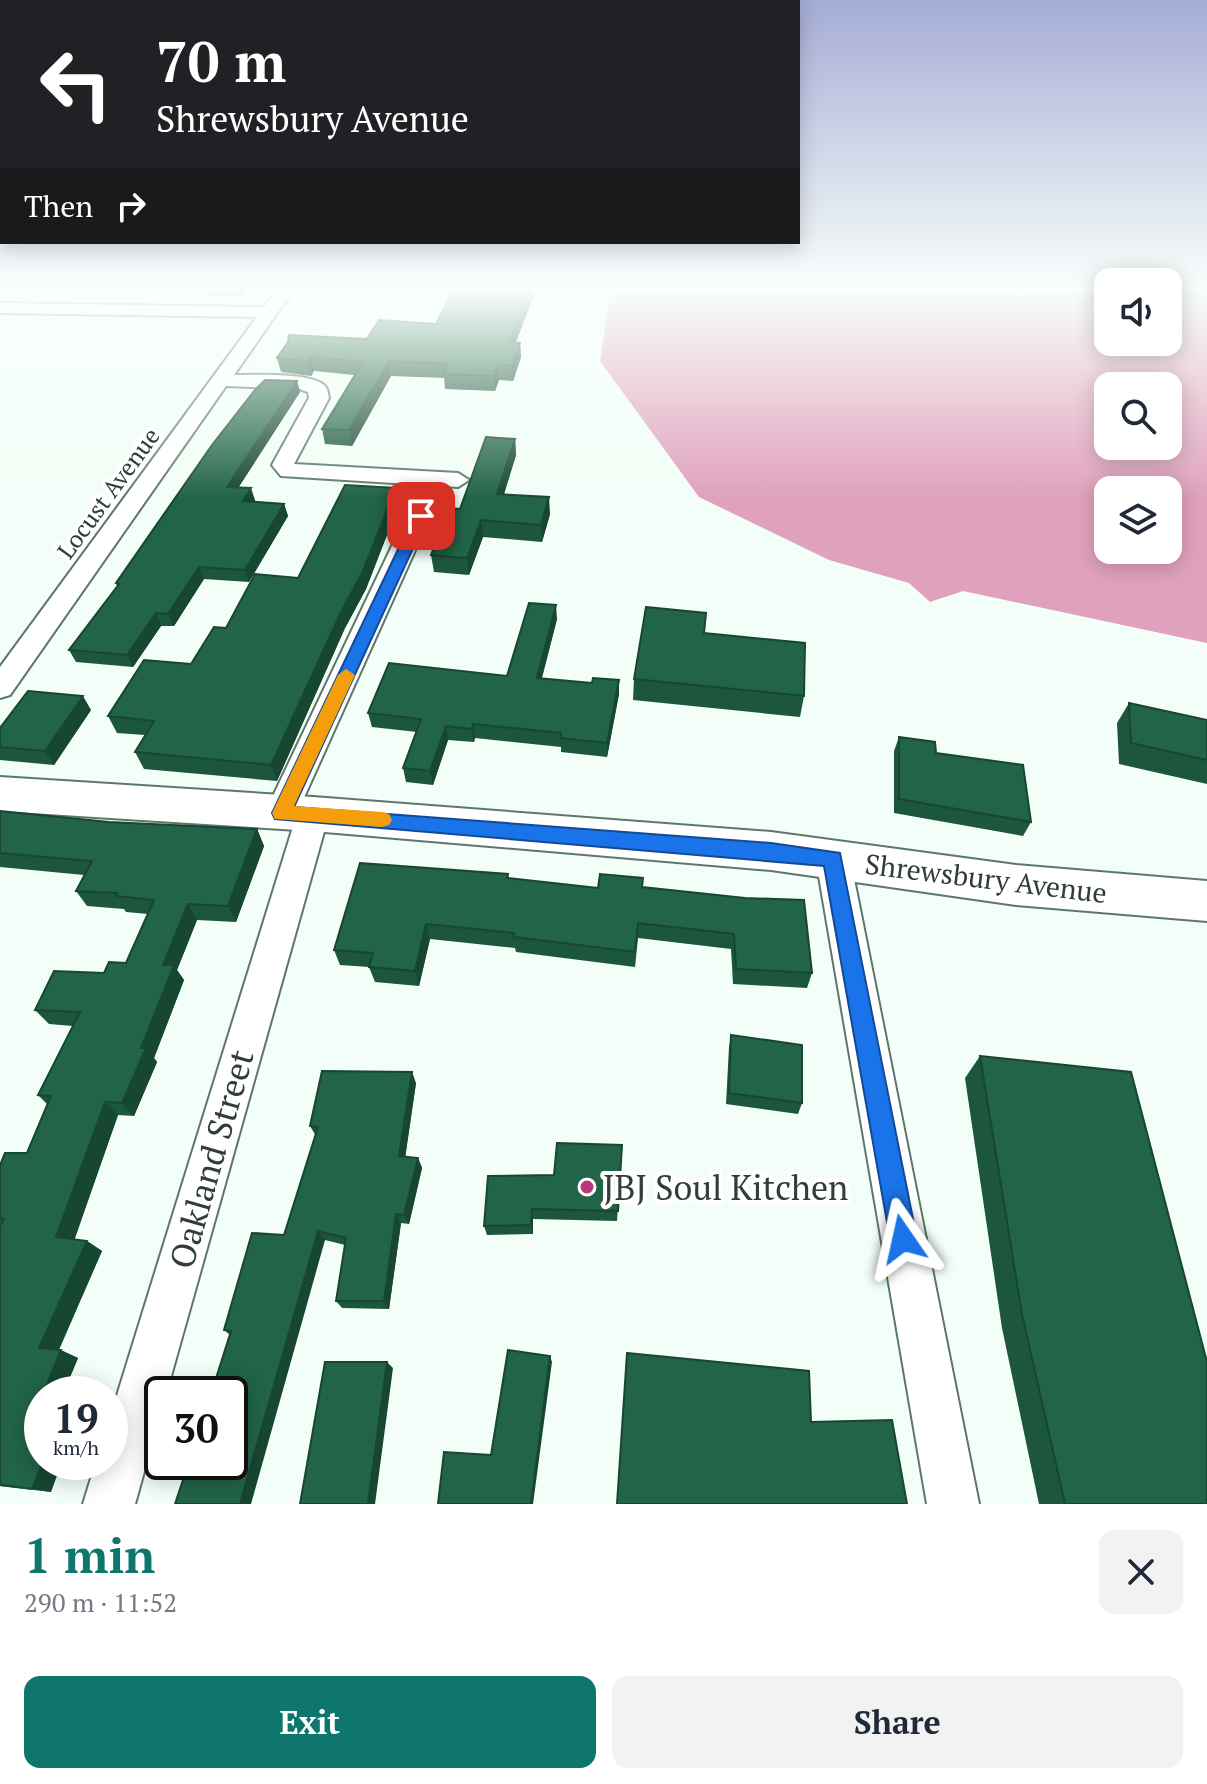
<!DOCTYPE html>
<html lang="en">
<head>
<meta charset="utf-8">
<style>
  body { margin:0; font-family:"PT Serif",serif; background:#f2f2f3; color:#1f2937; height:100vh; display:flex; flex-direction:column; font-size:30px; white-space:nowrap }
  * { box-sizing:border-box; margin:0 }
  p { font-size:26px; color:#747a83 }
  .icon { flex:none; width:44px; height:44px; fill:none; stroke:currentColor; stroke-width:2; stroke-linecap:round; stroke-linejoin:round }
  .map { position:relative; height:1504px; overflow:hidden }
  .drawer { display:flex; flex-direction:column; background:#fff; flex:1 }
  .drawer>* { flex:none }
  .guide { position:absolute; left:0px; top:0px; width:800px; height:244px; box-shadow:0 4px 20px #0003; background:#202124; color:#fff; overflow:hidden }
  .fabs { position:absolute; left:1094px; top:268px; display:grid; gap:16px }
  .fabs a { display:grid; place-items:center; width:88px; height:88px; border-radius:16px; background:#fff; box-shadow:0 4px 20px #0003; font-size:40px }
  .speed { position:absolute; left:24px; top:1376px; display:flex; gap:16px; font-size:40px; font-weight:700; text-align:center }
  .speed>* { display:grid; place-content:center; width:104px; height:104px; border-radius:50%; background:#fff; box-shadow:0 4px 20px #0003; line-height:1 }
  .speed small { font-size:20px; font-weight:400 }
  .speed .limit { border:4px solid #111; border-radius:12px; background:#fff; color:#111 }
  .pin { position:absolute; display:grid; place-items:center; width:68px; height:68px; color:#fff; margin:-34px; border-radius:16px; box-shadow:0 4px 12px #0006 }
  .me { position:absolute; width:88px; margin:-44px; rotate:349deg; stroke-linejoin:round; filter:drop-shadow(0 0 6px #0008) }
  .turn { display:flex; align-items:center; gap:28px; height:168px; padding:0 24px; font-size:36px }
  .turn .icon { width:104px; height:104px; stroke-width:2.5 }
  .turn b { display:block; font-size:56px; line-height:68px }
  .then { display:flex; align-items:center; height:76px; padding:0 24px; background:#0003; gap:16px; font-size:30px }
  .round { display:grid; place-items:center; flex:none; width:84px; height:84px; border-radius:16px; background:#f2f2f3 }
  .summary { display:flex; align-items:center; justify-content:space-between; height:136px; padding:0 24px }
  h1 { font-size:48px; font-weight:700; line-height:60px; color:#0f766e }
  .action { display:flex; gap:16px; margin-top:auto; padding:16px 24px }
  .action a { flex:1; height:92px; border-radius:16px; background:#0f766e; color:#fff; font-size:32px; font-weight:700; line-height:92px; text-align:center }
  .action a+a { background:#f2f2f3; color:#1f2937 }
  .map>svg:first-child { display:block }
  .water { fill:#e0a1bc; fill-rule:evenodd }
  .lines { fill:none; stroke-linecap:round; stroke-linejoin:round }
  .street-casing { stroke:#5d786a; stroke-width:4 }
  .secondary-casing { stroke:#5d786a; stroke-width:4 }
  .street { fill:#fff; fill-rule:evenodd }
  .secondary { fill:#fff; fill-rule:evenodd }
  .wall { fill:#1c563d }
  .shaded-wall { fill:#174632 }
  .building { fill:#216447; stroke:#174632; stroke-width:2 }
  .route { fill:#1a73e8; stroke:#114b97; stroke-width:2 }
  .slow { fill:#f59e0b }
  .poi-dot { fill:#bb387e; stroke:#fff; stroke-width:3 }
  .labels { text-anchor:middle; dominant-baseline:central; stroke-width:8; stroke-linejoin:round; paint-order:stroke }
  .far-street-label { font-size:24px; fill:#313d37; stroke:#fff }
  .street-label { font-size:28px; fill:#313d37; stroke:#fff }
  .near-street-label { font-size:34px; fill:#313d37; stroke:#fff }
  .near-poi-label { font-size:34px; fill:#313d37; stroke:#fff; text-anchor:start }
</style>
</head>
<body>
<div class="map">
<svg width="1207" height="1504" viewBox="0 0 1207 1504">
  <rect width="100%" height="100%" fill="#f2fef7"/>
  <path class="water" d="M611 289H1108V342H1168V289H1207V643L963 591 930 602 909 583 829 560 699 497 600 361ZM1108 386H1168V446H1108ZM1108 490H1168V550H1108Z"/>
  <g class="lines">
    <defs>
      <path id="street" d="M278 289H294L234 375C254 375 312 372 325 386 328 389 328 394 329 398L294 464 458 473 469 480 458 487 281 476 272 465 309 398 308 392 299 389 226 386 10 695 0 698V667L257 317 0 313V303L264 307Z
        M423 499 431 501 435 506 297 813 292 822 281 825 270 822 265 813 411 506 415 501Z
        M313 802 324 805 329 814 166 1394H162V1407L135 1504H83L96 1462H110V1418L297 814 302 805Z
        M833 845 845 849 850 859 979 1504H927L816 859 821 849Z"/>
      <path id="secondary" d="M0 777 313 797 771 832 1016 865 1207 881V921L1016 905 771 870 313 831 0 811Z"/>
    </defs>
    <use href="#street" class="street-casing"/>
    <use href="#secondary" class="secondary-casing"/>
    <use href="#street" class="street"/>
    <use href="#secondary" class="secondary"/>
  </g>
  <path class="wall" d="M206 289H247L241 297 208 296Z
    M454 289H534V295L516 342 520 343 521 357 513 381 499 380 495 391 445 389 444 378 391 376 352 446 325 444 322 429 354 375 314 371 311 376 281 372 277 358 436 324Z
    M297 381 300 392 238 488 255 500 254 502 284 504 288 516 249 582 204 579 174 626H161L133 667 76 662 69 650 117 586 116 583Z
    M515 439 516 455 504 494 550 514 542 542 483 537 469 575 434 572 431 555 460 509Z
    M399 504 366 589 345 628 277 781 144 769 135 752 145 735 117 733 108 716 191 664 226 628 298 578Z
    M557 619 542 678 619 694 607 757 561 752V747L475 738 474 742 448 740 433 785 406 782 403 768 417 732 372 727 368 713 507 676Z
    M704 633 804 696 800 717 633 700 634 679Z
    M1129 703 1207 720V784L1119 764 1117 723Z
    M91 710 54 765 0 760V728Z
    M899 737 1031 822 1023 836 894 813V751Z
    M0 811 109 822 257 829 264 846 236 922 197 920 177 970 184 980 154 1058 157 1062 134 1116 118 1115 74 1239 87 1241 102 1251 59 1350 78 1358 63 1394H42L51 1492 0 1486V1165L27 1153 47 1104 38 1095 73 1026 49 1024 35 1010 126 963 148 914 126 912 124 909 87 906 76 891 84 875 0 867Z
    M508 874 509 878 598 888 643 887 812 973 807 988 733 984 731 949 638 938 635 967 516 952 515 948 430 939 419 986 375 982 369 967 340 965 334 950Z
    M731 1035 802 1103 798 1114 726 1104 729 1047Z
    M980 1056 1207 1504H1039L1002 1328 965 1078Z
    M416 1083 405 1157 418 1158 422 1168 409 1224 401 1223 389 1309 342 1308 336 1301 345 1245 325 1240 230 1335 224 1330 284 1235 316 1136 310 1126Z
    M622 1145 617 1221 533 1219V1234L487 1235 484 1226 554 1175Z"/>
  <path class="shaded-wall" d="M239 289H247L241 297Z
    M530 289H534V295L510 357 509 342Z
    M520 343 521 357 513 381 512 366Z
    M311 357 314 371 311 376 307 361Z
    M389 361 391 376 352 446 349 430Z
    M498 365 499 380 495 391 494 376Z
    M297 381 300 392 231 499 227 487Z
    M515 439 516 455 499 510 497 494Z
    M251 488 255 500 247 513 243 501Z
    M396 488 399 504 366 589 345 628 277 781 271 765Z
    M549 497 550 514 542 542 541 525Z
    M284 504 288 516 249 582 245 570Z
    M481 520 483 537 469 575 467 558Z
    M199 567 204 579 174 626 168 614Z
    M556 605 557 619 538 692 537 678Z
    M156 613 161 626 133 667 127 655Z
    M619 680V694L607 757V743Z
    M83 696 91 710 54 765 45 751Z
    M473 724 475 738 474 742 472 729Z
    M446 726 448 740 433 785 430 771Z
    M257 829 264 846 236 922 228 906Z
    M188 904 197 920 177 970 184 980 154 1058 157 1062 134 1116 122 1103 141 1048 163 965Z
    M426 924 430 939 419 986 415 971Z
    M412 1072 416 1083 404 1166 399 1156Z
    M105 1102 118 1115 72 1247 56 1237Z
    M418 1158 422 1168 409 1224 404 1215Z
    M532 1209 533 1219V1234L531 1225Z
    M396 1214 401 1223 389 1309 384 1301Z
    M318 1231 325 1240 251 1504H240Z
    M87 1241 102 1251 56 1355 39 1348Z
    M61 1350 78 1358 63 1394H43Z
    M550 1356 552 1362 533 1504H531Z
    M387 1362 393 1368 375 1504H368Z
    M43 1462H62L51 1492 32 1489Z"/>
  <path class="building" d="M454 289H530L509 342 520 343 512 366 498 365 494 376 443 374 448 364 389 361 349 430 322 429 363 362 311 357 307 361 277 358 288 342 289 335 367 339 379 320 436 324Z
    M265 380 297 381 227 487 251 488 243 501 284 504 245 570 199 567 168 614 156 613 127 655 69 650 119 584 116 583 212 445 255 390Z
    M486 437 515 439 497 494 549 497 541 525 481 520 467 558 431 555 449 508 460 509Z
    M345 485 396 488 362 573 341 612 271 765 135 752 154 721 108 716 144 660 191 664 214 627 226 628 255 574 298 578Z
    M529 603 556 605 537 678 592 683 593 678 619 680 607 743 560 738 561 733 473 724 472 729 446 726 430 771 403 768 421 719 368 713 389 663 507 676Z
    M646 607 706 613 704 633 805 643 804 696 634 679Z
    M28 691 83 696 45 751 0 747V728Z
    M1129 703 1207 720V760L1131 743Z
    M899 737 935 742 936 753 1023 765 1031 822 899 799Z
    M0 811 109 822 257 829 228 906 188 904 163 965H174L141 1048H146L122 1103 105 1102 56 1237 87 1241 39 1348 61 1350 38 1407H42L43 1462 32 1489 0 1485V1226L4 1219 0 1218V1165L5 1153H27L51 1096 38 1095 80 1012 35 1010 54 971 104 973 109 962 126 963 154 900 116 896 117 893 76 891 92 861 0 853Z
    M360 863 508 874 507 878 598 888 600 874 643 878 642 887 745 898 804 900 812 973 736 969 734 934 638 923 635 952 514 937V933L426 924 415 971 369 967 373 953 334 950Z
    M731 1035 802 1045V1103L729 1093Z
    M980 1056 1131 1072 1207 1362V1504H1065L1022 1314Z
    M322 1071 412 1072 399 1156 418 1158 404 1215 396 1214 384 1301H336L346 1238 318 1231 240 1504H175L189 1462H230V1394H211L231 1331 224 1330 252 1233 284 1235 318 1127 310 1126Z
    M557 1143 622 1145 618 1211 532 1209 531 1225 484 1226 488 1176 554 1175Z
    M508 1350 550 1356 531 1504H438L444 1452 491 1455Z
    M627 1353 809 1371 811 1422 892 1420 907 1504H617Z
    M325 1362H387L368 1504H300Z"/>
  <linearGradient id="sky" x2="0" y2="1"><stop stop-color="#a5acd6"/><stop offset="0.58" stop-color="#f9fffb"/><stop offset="1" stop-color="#f9fffb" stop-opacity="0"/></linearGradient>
  <rect width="1207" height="499" fill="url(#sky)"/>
  <path class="route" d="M421 512 428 516 294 807 771 843 840 853 917 1239 913 1248 903 1252 894 1248 890 1239 824 866 275 819 272 813 414 516Z"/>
  <path class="slow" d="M346 669 355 675 294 806 382 812 389 814 392 820 389 825 382 827 275 819 272 813 338 675Z"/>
  <circle class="poi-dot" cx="587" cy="1187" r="8"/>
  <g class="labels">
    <g class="far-street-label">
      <text transform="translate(108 493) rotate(-54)">Locust Avenue</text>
    </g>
    <g class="street-label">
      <text transform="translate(986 878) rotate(7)">Shrewsbury Avenue</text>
    </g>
    <g class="near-street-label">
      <text transform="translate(211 1159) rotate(-74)">Oakland Street</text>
    </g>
    <g class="near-poi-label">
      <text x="603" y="1187">JBJ Soul Kitchen</text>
    </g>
  </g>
</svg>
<div class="fabs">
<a><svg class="icon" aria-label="sound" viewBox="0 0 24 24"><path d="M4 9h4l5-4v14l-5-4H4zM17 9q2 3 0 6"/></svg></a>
<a><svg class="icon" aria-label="search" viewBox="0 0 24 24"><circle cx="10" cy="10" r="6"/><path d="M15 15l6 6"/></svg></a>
<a><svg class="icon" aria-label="layers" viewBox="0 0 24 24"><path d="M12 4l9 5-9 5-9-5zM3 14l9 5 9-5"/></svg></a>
</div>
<div class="speed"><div>19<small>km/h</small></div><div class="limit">30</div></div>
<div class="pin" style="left:421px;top:516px;background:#d93025"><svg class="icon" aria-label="arrive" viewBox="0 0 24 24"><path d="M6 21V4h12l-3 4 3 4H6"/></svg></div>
<svg class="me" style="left:903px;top:1239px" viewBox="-20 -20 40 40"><path d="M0-17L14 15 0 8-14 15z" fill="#1a73e8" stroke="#fff" stroke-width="4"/></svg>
<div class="guide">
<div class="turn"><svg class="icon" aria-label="left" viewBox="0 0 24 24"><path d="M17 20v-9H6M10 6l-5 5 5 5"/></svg><div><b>70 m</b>Shrewsbury Avenue</div></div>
<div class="then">Then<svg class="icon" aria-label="right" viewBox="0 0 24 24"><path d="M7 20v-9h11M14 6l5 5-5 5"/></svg></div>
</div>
</div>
<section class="drawer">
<div class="summary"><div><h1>1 min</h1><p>290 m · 11:52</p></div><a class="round"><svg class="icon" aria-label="close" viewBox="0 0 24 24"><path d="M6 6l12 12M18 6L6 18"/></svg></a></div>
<div class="action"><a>Exit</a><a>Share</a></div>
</section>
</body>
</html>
